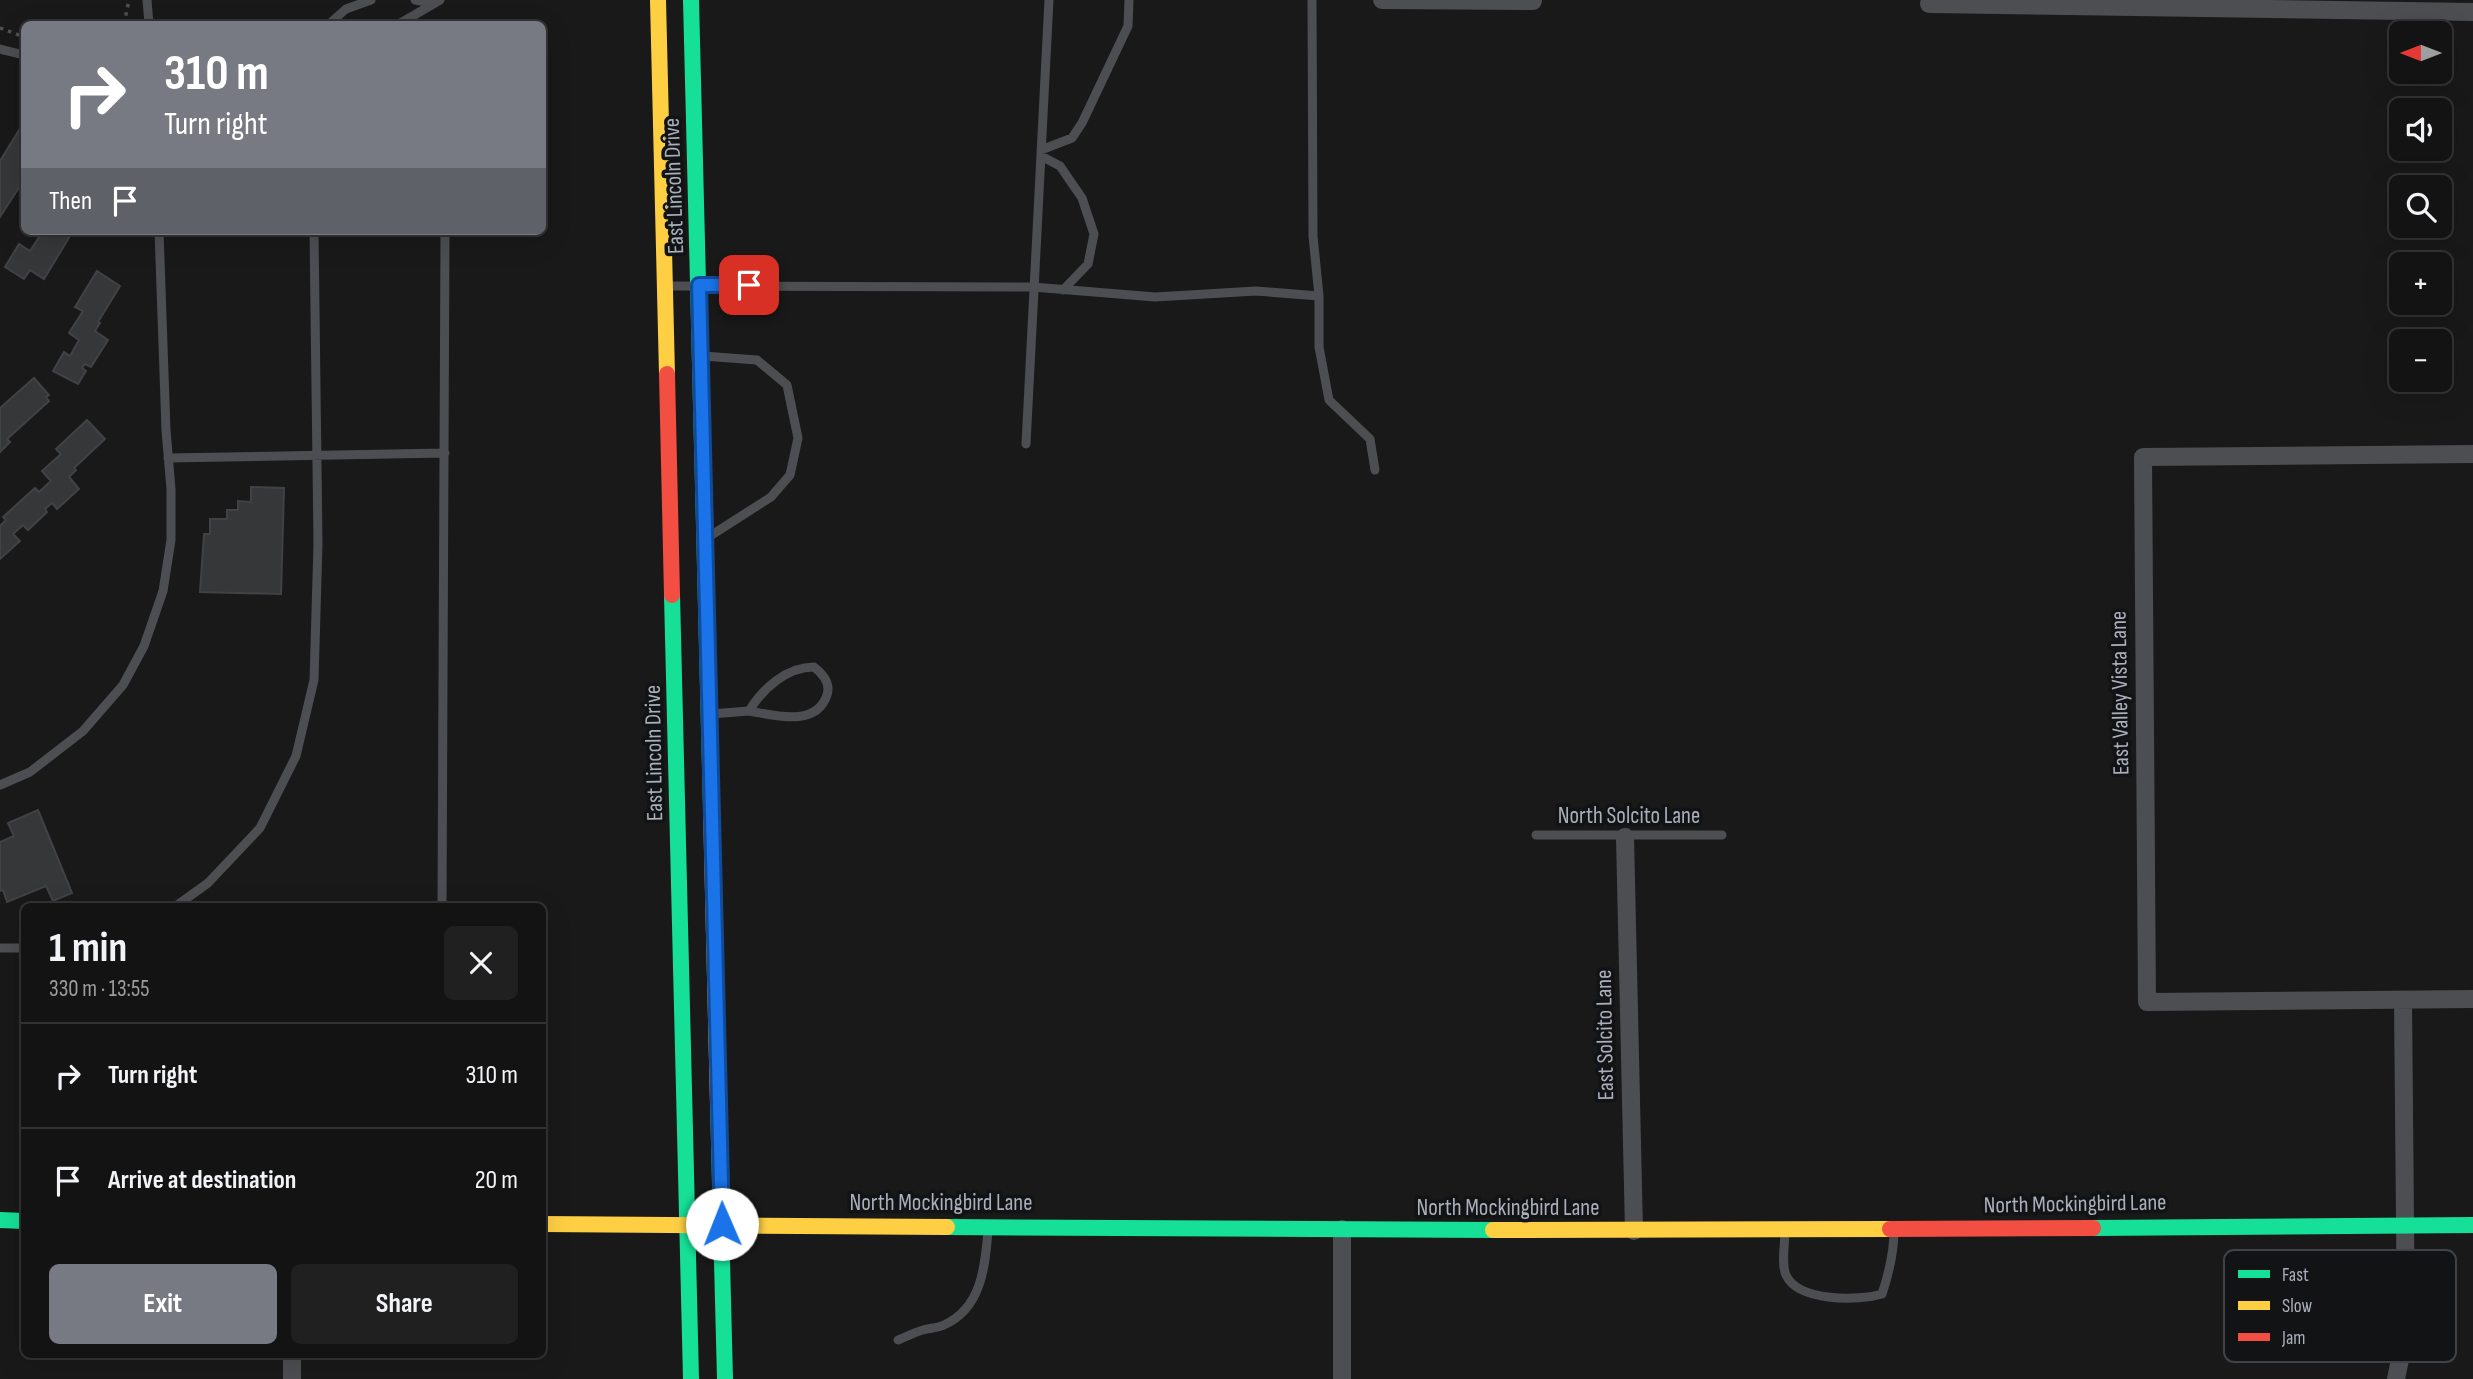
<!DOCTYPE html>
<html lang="en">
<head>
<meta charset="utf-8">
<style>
  body { margin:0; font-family:"Sofia Sans Condensed",sans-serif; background:#202021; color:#f1f3f6; height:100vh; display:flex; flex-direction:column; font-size:26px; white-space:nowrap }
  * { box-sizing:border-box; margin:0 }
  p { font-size:23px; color:#9d9ea0 }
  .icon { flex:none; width:38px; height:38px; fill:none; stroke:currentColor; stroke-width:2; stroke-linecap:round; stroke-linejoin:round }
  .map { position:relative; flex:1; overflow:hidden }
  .sheet { position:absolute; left:21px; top:903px; width:525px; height:455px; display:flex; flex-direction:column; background:#131313; border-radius:10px; box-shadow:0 7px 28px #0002,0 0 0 2px #323233 }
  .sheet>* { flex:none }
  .banner { position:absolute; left:21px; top:21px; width:525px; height:214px; border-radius:10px; box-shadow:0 7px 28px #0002,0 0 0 2px #323233; background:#777a82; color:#fff; overflow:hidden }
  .needle { width:46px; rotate:270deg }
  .fabs { position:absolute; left:2389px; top:21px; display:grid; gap:14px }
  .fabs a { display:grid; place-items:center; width:63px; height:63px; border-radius:10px; background:#131313; box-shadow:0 7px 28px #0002,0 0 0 2px #323233; font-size:35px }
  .pin { position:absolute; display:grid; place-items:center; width:60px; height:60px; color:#fff; margin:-30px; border-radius:14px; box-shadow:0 4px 10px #0006 }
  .me { position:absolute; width:77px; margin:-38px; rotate:359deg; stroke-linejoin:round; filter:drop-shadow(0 0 5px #0008) }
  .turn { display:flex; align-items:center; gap:24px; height:147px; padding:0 28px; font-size:32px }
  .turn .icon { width:91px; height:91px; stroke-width:2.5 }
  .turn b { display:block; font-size:49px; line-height:60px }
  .then { display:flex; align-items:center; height:66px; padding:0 28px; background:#0003; gap:14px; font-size:26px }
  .round { display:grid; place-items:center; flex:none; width:74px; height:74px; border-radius:10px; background:#202021 }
  .head { display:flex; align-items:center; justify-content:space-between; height:119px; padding:0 28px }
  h1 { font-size:42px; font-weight:700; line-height:52px }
  .button { display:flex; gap:14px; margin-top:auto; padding:14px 28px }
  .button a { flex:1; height:80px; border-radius:10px; background:#777a82; color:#fff; font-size:28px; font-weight:700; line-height:80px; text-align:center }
  .button a+a { background:#202021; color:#f1f3f6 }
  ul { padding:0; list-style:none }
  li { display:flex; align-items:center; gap:21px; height:105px; padding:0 28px; border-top:2px solid #323233 }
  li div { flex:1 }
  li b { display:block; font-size:26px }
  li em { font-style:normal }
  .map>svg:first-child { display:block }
  .building { fill:#353739; stroke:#414245; stroke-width:2 }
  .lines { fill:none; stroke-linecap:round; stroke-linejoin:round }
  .path { stroke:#4f5053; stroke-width:3.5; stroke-dasharray:3.5 5; stroke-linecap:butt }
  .lane { stroke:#4c4e52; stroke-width:9 }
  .street { stroke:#4c4e52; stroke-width:18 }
  .fast { stroke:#16e098; stroke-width:16 }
  .slow { stroke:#ffcf43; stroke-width:16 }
  .jam { stroke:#f24e42; stroke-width:16 }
  .route-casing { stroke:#114b97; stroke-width:18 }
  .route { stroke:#1a73e8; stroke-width:12 }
  .labels { text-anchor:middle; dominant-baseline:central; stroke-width:7; stroke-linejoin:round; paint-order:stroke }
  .street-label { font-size:23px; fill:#a9afbb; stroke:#121315 }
  .key { fill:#121315; stroke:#3f4247; stroke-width:2 }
  .key-label { font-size:19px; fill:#a9afbb }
</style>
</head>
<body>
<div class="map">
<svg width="2473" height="1379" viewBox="0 0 2473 1379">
  <rect width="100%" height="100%" fill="#191919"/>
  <path class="building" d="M24 122V174L20 182 22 183 0 217V161Z
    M43 231H73L44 279 30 270 24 279 5 267 19 244 30 251Z
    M97 271 120 286 98 322 100 323 95 331 108 340 91 367 85 364 82 368 86 371 78 384 53 371 64 352 70 356 79 340 69 333 83 311 75 307Z
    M34 378 49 395 46 397 49 401 7 439 10 442 0 452V408Z
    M87 420 105 439 74 468 76 470 69 477 79 489 57 509 52 503 45 509 47 512 28 530 23 525 13 534 20 541 0 559V526L6 520 3 517 35 488 39 492 51 481 42 471 61 454 56 449Z
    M251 487 284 488 281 594 200 592 204 534H210V519H227V510H238V501L251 502Z
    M38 810 72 893 53 901 46 886 7 902 3 890 0 891V842L14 836 8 823Z"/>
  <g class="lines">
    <path class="path" d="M124 24 129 0
      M0 28 24 37"/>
    <path class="lane" d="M147 0 149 24
      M415 0 431 3
      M1312 0 1313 236 1319 296
      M329 24 346 9 371 0
      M399 24 440 0
      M0 49 24 55
      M1041 150 1072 138 1082 123 1128 26 1129 0
      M1041 156 1060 166 1082 198 1094 234 1088 264 1063 290
      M667 286 1033 287 1155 297 1256 291 1319 296V347L1329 400 1370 439 1375 470
      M703 356 757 360 787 385 798 438 790 475 771 497 707 538
      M1026 444 1049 0
      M168 458 445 453
      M711 714 749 711C763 688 787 667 814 667 823 674 831 683 827 695 816 728 774 715 749 711
      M0 785 30 772 83 731 123 685 144 646 163 591 171 540V489L166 430 159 231
      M1536 835H1722
      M176 906 208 883 260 828 296 756 314 680 318 544 314 231
      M442 906 445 231
      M0 948H24
      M1785 1231C1785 1244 1781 1264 1786 1275 1798 1302 1859 1301 1882 1294 1889 1273 1894 1253 1894 1230
      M898 1340C906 1337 915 1332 923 1330 930 1328 938 1328 944 1325 982 1308 985 1266 988 1231"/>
    <path class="street" d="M1382 0 1533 1
      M1929 4 2473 12
      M2473 454 2143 457 2147 1002 2473 999
      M1625 837 1634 1231
      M1342 1229V1379
      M292 1354V1379
      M2396 1379 2406 1330 2403 1000"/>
    <path class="fast" d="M691 0 711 808
      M672 595 691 1379
      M718 1104 725 1379
      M0 1220 24 1221
      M947 1227 1493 1230
      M2093 1228 2473 1225"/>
    <path class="slow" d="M658 0 667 374
      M711 808 718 1104
      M542 1224 947 1227
      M1493 1230 1890 1229"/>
    <path class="jam" d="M667 374 672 595
      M1890 1229 2093 1228"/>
  </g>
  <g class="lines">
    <defs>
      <path id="route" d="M722 1224 699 285H749"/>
    </defs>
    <use href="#route" class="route-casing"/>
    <use href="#route" class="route"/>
  </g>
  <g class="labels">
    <g class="street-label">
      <text transform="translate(674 186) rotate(-92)">East Lincoln Drive</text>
      <text transform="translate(2120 693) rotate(-91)">East Valley Vista Lane</text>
      <text transform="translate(654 753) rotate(-91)">East Lincoln Drive</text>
      <text x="1629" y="816">North Solcito Lane</text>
      <text transform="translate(1605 1035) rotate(-91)">East Solcito Lane</text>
      <text x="941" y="1203">North Mockingbird Lane</text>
      <text transform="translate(2075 1204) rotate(-1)">North Mockingbird Lane</text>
      <text x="1508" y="1208">North Mockingbird Lane</text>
    </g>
  </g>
  <rect x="2224" y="1250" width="232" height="112" rx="10" class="key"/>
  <rect x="2238" y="1270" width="32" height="8" fill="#16e098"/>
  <rect x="2238" y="1301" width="32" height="9" fill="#ffcf43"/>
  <rect x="2238" y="1333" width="32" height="8" fill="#f24e42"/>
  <g class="key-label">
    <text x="2282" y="1281">Fast</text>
    <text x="2282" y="1312">Slow</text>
    <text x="2282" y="1344">Jam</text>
  </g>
</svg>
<div class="fabs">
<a><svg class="needle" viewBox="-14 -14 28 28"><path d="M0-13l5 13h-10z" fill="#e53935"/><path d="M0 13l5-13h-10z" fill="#9d9ea0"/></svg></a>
<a><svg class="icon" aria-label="sound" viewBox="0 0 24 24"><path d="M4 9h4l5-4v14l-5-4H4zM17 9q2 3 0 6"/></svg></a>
<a><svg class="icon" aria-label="search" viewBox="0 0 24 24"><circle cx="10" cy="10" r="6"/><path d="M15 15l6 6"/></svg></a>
<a>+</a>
<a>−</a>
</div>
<div class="pin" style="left:749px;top:285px;background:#d93025"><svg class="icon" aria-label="arrive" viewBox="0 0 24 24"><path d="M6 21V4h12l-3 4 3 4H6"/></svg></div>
<svg class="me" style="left:722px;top:1224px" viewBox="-20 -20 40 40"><circle r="19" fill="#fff"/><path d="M0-13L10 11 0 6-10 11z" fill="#1a73e8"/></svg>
<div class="banner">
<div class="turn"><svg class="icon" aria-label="right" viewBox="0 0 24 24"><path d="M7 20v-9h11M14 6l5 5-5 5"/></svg><div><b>310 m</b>Turn right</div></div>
<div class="then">Then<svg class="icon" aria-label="arrive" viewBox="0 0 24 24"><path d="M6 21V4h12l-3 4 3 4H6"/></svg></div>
</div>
<section class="sheet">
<div class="head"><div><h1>1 min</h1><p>330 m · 13:55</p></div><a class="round"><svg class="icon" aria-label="close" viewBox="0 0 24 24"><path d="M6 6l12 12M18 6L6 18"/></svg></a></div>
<ul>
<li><svg class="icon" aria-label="right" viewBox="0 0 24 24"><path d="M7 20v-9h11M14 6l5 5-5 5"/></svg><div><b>Turn right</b></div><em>310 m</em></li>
<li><svg class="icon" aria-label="arrive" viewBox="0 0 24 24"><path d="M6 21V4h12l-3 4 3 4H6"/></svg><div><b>Arrive at destination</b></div><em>20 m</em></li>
</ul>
<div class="button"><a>Exit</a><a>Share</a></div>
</section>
</div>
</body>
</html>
